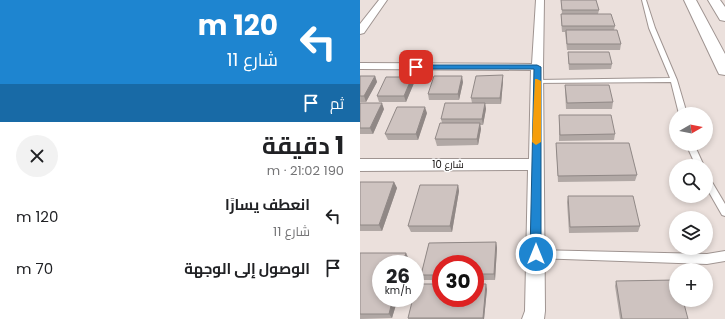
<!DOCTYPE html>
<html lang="ar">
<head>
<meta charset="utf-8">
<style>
  body { margin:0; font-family:Poppins,Cairo,sans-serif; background:#f2f2f2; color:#202124; direction:rtl; height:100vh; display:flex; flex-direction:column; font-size:15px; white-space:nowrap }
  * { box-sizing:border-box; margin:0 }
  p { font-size:13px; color:#757577 }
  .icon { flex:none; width:22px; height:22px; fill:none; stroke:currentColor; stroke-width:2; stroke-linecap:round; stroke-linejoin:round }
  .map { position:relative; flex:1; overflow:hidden; direction:ltr }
  .panel { display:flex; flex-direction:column; background:#fff; width:360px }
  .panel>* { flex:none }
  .banner { background:#1e85d0; color:#fff; overflow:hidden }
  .needle { width:26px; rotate:81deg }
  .buttons { position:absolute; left:309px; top:107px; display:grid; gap:8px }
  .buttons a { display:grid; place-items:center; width:44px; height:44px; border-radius:50%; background:#fff; box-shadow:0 2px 6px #0003; font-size:20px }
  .speed { position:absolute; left:12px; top:255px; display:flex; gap:8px; font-size:20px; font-weight:700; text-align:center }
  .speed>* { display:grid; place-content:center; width:52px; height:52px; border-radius:50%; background:#fff; box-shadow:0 2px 6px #0003; line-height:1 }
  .speed small { font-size:10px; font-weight:400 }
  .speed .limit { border:6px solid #d22; background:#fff; color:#111 }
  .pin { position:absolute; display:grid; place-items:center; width:34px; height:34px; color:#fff; margin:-17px; border-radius:8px; box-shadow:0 2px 6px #0006 }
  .me { position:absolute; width:44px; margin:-22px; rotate:0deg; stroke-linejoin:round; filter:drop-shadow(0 0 3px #0008) }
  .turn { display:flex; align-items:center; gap:14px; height:84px; padding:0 16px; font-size:18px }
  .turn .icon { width:52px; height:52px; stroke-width:2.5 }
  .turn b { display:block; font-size:28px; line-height:34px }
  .then { display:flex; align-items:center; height:38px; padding:0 16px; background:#0003; gap:8px; font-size:15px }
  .round { display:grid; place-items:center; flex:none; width:42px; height:42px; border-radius:21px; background:#f2f2f2 }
  .summary { display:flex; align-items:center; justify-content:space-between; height:68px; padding:0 16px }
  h1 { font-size:24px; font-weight:700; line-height:30px }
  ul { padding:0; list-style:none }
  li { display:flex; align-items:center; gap:12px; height:52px; padding:0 16px }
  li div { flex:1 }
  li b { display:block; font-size:15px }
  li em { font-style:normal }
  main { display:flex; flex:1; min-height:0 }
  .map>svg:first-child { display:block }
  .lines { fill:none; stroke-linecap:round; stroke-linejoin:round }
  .service-casing { stroke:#9f9491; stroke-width:2 }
  .minor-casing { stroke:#9f9491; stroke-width:2 }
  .primary-casing { stroke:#9f9491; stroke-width:2 }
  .service { fill:#fff; fill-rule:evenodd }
  .minor { fill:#fff; fill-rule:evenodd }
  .primary { fill:#fff; fill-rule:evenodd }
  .wall { fill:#b1a8a5 }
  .shaded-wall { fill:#908886 }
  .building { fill:#cec3c0; stroke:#908886 }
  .route { fill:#1e85d0; stroke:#145687 }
  .slow { fill:#f59e0b }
  .labels { text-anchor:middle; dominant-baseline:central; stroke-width:3; stroke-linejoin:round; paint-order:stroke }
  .street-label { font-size:10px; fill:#120e0d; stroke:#fff }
</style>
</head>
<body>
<main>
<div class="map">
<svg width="365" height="319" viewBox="0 0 365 319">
  <rect width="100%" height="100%" fill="#ebe0dc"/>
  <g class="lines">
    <defs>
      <path id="service" d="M282 0H286L295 28 317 80 327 114H319L311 82 175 83V81L177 80 310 78 289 28Z
        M326 144H334L344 166H336Z
        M346 176 349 177 365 204V216L362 215 346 187Z
        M175 250 347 254 365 251V261L347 264 175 258 171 257 170 254 171 251Z"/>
      <path id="minor" d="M19 0H27L4 33 0 34V24Z
        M176 0H184L183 67 185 311 184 319H162L165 311 168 170 0 171V159H169L171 70 0 69V63L172 64Z"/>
      <path id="primary" d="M324 0H336L365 54V75L359 74 357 70Z
        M348 0H360L365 7V21L360 20Z"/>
    </defs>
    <use href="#service" class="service-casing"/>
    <use href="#minor" class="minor-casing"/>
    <use href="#primary" class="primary-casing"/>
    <use href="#service" class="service"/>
    <use href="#minor" class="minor"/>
    <use href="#primary" class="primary"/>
  </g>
  <path class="wall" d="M201 0H236L239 10 238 14 255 26 254 30 261 44 260 50H207L205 32H202L201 19V14H202Z
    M208 52 252 64 251 69 209 70 208 57Z
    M143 75V81L141 104H125L126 109 123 125H120L121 129 118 145 77 146 75 139 82 123 81 119 112 103 111 98Z
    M0 76H15L17 82 6 102H0Z
    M103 82 99 100H69L68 94Z
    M54 83 46 102H19L17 96Z
    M205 85 253 102 252 109H206L205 91Z
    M0 103 24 109 13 134H0Z
    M67 113 58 140H28L25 134Z
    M199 115 255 134 254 140 199 141Z
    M196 143 277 175 275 181 198 182Z
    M0 182H34L37 188 22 231H0Z
    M98 185 99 191 92 232H51L48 226Z
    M208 196 280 226 278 232 209 233 207 202Z
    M136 242 137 248 135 280H115V264H81V280H64L61 275 69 243Z
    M0 253 49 259 21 298H38L32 318 0 319Z
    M256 281 328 319H260L255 286Z
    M127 289 124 319H48V318Z"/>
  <path class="shaded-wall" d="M143 75V81L141 104 140 98Z
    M15 76 17 82 6 102 4 96Z
    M102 76 103 82 99 100 98 94Z
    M52 77 54 83 46 102 44 96Z
    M22 103 24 109 13 134 10 128Z
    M125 103 126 109 123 125 122 119Z
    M65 107 67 113 58 140 56 134Z
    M120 123 121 129 118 145 117 139Z
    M34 182 37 188 22 231 19 225Z
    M98 185 99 191 92 232 90 226Z
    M136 242 137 248 135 280 134 274Z
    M46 253 49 259 47 264H42Z
    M126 284 127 289 124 319H123V318Z
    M33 298H38L32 318 29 314Z"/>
  <path class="building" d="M201 0H236L239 10H202Z
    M201 14H251L255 26H202Z
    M206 30H257L261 44H207Z
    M208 52H249L252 64H209Z
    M143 75 140 98H111L116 76Z
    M0 76H15L4 96H0Z
    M74 76H102L98 94H68Z
    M26 77H52L44 96H17Z
    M205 85H249L253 102 207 103Z
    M0 103H22L10 128H0Z
    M85 103H125L122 119H81Z
    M37 107H65L56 134H25Z
    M199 115H251L255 134 200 135Z
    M80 123H120L117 139H75Z
    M196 143H269L277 175 198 176Z
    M0 182H34L19 225H0Z
    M60 185H98L90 226H48Z
    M208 196H273L280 226 210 227Z
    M136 242 134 274H115V264H81V275H61L69 243Z
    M0 253H46L42 264H21V298H33L29 314H0Z
    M316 280V300H323L328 319H262L256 281Z
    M56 284H81V298H115V284H126L123 318H48L53 298H55V288Z"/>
  <path class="route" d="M54 65H177L181 67V254L180 258 176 259 171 258 170 254 174 69H56L54 68Z"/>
  <path class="slow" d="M175 79H177L181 81V142L176 145 172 142Z"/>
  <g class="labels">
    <g class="street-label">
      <text x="88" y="164">شارع 10</text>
    </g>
  </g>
</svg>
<div class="buttons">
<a><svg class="needle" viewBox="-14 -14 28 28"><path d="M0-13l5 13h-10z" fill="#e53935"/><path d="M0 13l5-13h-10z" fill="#757577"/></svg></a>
<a><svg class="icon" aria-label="search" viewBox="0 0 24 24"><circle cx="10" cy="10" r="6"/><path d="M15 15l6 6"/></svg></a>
<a><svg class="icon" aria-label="layers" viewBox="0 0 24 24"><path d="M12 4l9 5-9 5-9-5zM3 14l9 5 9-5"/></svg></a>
<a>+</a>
</div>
<div class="speed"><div>26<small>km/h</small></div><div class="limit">30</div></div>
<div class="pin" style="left:56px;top:67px;background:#d93025"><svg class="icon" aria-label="arrive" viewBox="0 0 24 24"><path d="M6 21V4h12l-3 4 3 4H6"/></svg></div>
<svg class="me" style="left:176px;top:254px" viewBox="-20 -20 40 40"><circle r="17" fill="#1e85d0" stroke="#fff" stroke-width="3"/><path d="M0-11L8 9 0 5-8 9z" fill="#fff"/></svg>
</div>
<section class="panel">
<div class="banner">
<div class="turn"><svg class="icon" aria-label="left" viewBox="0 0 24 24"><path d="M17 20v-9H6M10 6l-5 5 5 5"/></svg><div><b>120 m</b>شارع 11</div></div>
<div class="then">ثم<svg class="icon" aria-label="arrive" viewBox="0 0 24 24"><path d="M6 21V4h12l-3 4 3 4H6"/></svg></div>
</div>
<div class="summary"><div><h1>1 دقيقة</h1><p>190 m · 21:02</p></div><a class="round"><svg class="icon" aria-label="close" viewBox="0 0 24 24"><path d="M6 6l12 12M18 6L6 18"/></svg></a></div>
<ul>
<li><svg class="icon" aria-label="left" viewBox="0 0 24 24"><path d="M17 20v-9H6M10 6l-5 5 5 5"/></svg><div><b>انعطف يسارًا</b><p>شارع 11</p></div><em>120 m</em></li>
<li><svg class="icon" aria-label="arrive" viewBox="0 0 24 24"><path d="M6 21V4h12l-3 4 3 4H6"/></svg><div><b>الوصول إلى الوجهة</b></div><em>70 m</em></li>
</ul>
</section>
</main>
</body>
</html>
